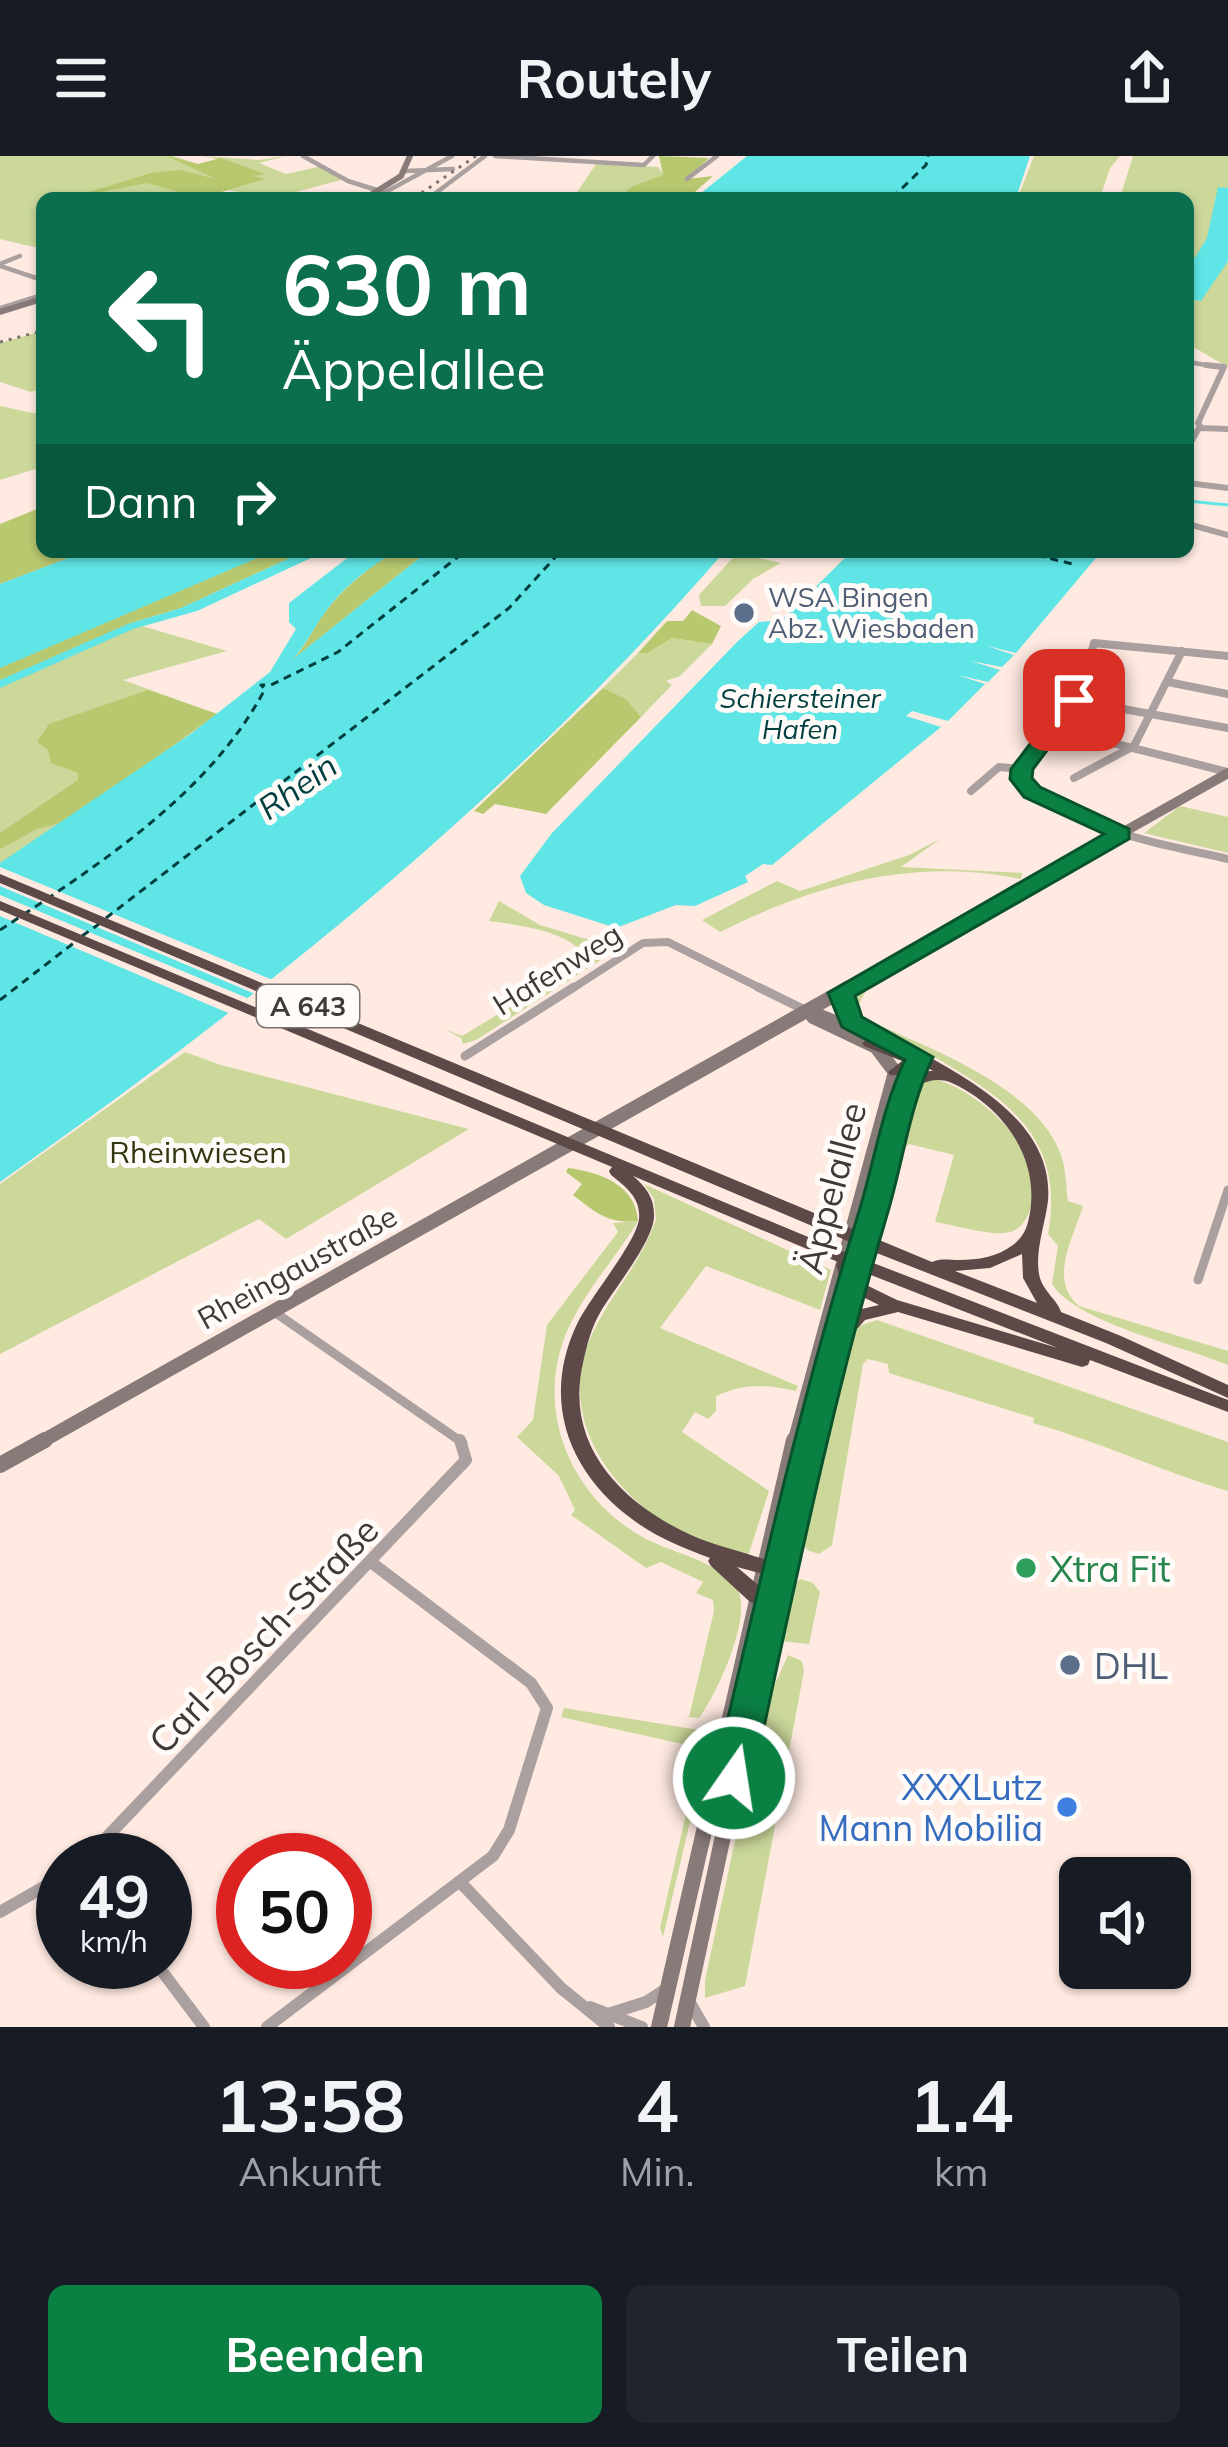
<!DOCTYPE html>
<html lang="de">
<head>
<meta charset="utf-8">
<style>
  body { margin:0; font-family:Mulish,sans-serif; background:#20242c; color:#f1f3f6; height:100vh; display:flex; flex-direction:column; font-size:45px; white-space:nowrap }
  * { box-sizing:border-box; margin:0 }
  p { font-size:39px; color:#9ea1a6 }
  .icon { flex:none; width:66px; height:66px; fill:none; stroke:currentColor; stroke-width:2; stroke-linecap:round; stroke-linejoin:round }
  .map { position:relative; height:1871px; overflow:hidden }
  .sheet { display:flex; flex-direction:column; background:#171b24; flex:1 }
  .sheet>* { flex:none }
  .hud { position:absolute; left:36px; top:36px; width:1158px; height:366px; border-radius:18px; box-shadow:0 3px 9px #0004; background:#0b6e4f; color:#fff; overflow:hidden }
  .controls { position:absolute; left:1059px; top:1701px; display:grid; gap:24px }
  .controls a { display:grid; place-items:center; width:132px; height:132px; border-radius:18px; background:#171b24; box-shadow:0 3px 9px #0004; font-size:60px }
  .speed { position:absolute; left:36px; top:1677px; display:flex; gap:24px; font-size:60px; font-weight:700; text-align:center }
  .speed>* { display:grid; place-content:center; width:156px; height:156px; border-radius:50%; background:#171b24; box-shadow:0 3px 9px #0004; line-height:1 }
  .speed small { font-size:30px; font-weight:400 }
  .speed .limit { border:18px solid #d22; background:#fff; color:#111 }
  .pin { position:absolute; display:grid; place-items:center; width:102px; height:102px; color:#fff; margin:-51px; border-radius:24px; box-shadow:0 6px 18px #0006 }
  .me { position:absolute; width:132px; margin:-66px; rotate:13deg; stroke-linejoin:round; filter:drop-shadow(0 0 9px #0008) }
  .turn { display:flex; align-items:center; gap:42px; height:252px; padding:0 48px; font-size:54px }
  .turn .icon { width:156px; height:156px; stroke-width:2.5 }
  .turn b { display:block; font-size:84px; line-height:102px }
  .then { display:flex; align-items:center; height:114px; padding:0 48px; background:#0003; gap:24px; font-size:45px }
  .eta { display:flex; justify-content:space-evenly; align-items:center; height:204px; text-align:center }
  .eta b { font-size:72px; font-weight:700; line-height:84px }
  .button { display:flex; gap:24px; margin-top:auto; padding:24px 48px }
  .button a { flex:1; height:138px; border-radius:18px; background:#0b8043; color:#fff; font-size:48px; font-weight:700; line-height:138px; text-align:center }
  .button a+a { background:#20242c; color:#f1f3f6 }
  header { display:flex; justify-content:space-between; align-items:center; height:156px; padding:0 48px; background:#171b24; font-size:54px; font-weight:700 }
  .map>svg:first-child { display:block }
  .green { fill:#cbd89a }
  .forest { fill:#b7c86f }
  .water { fill:#5fe5e5 }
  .pier { fill:#ffeae1 }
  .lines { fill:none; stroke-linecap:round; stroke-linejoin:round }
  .stream { stroke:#5fe5e5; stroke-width:3 }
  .ferry { stroke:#003f40; stroke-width:3; stroke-dasharray:8 6; stroke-linecap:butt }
  .street-far4 { stroke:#aaa09f; stroke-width:4.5 }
  .street-far3 { stroke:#aaa09f; stroke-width:6 }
  .street-far2 { stroke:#aaa09f; stroke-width:8 }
  .street-far1 { stroke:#aaa09f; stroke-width:9 }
  .street { stroke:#aaa09f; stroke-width:12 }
  .secondary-far3 { stroke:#887a79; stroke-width:6 }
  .secondary-far2 { stroke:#887a79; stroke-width:10 }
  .secondary-far1 { stroke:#887a79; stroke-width:14 }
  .secondary { stroke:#887a79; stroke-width:16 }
  .highway { fill:#5c4948; fill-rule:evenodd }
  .rail { stroke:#7e726c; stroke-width:3; stroke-dasharray:3 6; stroke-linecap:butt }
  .route { fill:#0b8043; stroke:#07532c; stroke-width:3 }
  .service-dot { fill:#5c6f8a; stroke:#fffbf9; stroke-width:4.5 }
  .leisure-dot { fill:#2e9e5b; stroke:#fffbf9; stroke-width:4.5 }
  .shop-dot { fill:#3f7fe0; stroke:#fffbf9; stroke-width:4.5 }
  .labels { text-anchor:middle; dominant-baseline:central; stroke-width:10; stroke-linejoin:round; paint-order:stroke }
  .far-service-label { font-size:27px; fill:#4e5e75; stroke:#fffbf9; text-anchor:start }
  .far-water-label { font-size:27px; font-style:italic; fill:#003f40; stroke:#fffbf9 }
  .shield { fill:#fffbf9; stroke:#7a7370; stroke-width:3 }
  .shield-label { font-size:27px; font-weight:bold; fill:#413935 }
  .street-label { font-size:30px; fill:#413935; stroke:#fffbf9 }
  .park-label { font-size:30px; fill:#303711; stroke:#fffbf9 }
  .water-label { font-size:33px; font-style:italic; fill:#003f40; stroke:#fffbf9 }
  .near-street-label { font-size:36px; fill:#413935; stroke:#fffbf9 }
  .near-leisure-label { font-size:36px; fill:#27864d; stroke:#fffbf9; text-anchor:start }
  .near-service-label { font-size:36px; fill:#4e5e75; stroke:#fffbf9; text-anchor:start }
  .near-shop-label { font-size:36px; fill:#366cbe; stroke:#fffbf9; text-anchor:end }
</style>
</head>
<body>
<header><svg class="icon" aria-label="menu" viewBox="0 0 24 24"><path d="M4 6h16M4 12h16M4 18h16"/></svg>Routely<svg class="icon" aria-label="share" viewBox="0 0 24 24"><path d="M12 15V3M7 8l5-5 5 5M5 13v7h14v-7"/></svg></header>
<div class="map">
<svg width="1228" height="1871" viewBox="0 0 1228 1871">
  <rect width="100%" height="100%" fill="#ffeae1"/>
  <path class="green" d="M0 0H173L198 8 218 3 202 0 259 4 286 0 259 7 286 18 322 10 341 24 273 42 228 34 196 42H42V87L34 91 0 83Z
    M1034 0H1120L1110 12 1100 42 1018 41Z
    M1133 0H1228V211L1188 188V42H1120Z
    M596 8 658 11 664 19 631 32 620 42H573Z
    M42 175V232L31 236 0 226V187Z
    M0 250 42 259V311L0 324Z
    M169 396H275L125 465 227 495 123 524 217 558 114 635 0 708V467Z
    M737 397 781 407 753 423 725 450H701L699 439Z
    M672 482 712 488 680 520 666 525 672 529 641 561 626 543 603 532 638 497H648Z
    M1180 650 1228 661V697L1144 677Z
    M940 683 901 711 1022 717 1021 723C914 701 816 728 720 776L702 764 777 725 800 735 909 699Z
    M499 745 540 769 586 783 627 787 476 884 463 888 461 882 444 873 462 880 574 813 584 798C565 774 518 769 489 765Z
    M868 831 858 850 863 862C925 891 1036 929 1061 999 1066 1013 1066 1031 1068 1045L1083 1050C1073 1083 1048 1124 1079 1150L1228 1195V1209C1183 1190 1077 1167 1052 1128L1058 1090 1048 1078C1066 980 1005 942 931 899 907 884 878 877 855 860L850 845Z
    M185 896 221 909 469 973 286 1083 259 1063 0 1198V1028Z
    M935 923C984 937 1053 1001 1029 1057 1026 1064 1019 1074 1010 1076 990 1081 956 1069 935 1066L954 999 909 988 898 996 910 933 914 927Z
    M644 1028 831 1114 820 1154 706 1110 660 1172 798 1230 796 1235C764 1228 746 1227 716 1240V1255L708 1263 695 1256 682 1276 769 1335 748 1400C652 1384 548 1288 589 1185 607 1142 642 1107 656 1063L654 1043Z
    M638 1065C612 1109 572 1147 559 1199 541 1272 579 1347 646 1383 674 1397 715 1405 735 1429 757 1456 714 1543 699 1562L689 1561 714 1455 713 1444 696 1437 703 1426 661 1406 646 1412 571 1359 575 1354 559 1320 517 1281 533 1264 547 1169 618 1076 613 1067Z
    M877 1164 1228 1286V1335C1163 1316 1100 1286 1033 1267L1034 1262 889 1217 888 1208 868 1203 863 1208 832 1389 819 1398 807 1394 801 1383 851 1181 859 1170Z
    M800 1423 813 1427 820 1436 809 1488 779 1485 790 1433Z
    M788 1499 802 1505 804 1515 745 1830 705 1842V1824L763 1555Z
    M564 1552 711 1576 663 1781 660 1772 701 1592 561 1561Z"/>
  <path class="forest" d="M167 0 198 8 221 2 265 18 253 20 265 23 201 42 147 27 70 42 151 17 180 14 216 23Z
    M659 0 709 2 687 23 713 20 688 42H620L631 31 663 19Z
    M42 351V396H84L0 428V368Z
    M271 396H303L181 452 128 468 0 524V512Z
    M385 396H427L292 504C307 489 313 472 325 456 342 434 362 417 384 402Z
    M692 454 721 470 712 488 672 482 648 497H638L667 465H683Z
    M603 532 626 543 641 561 546 658 495 648 483 658 474 655Z
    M148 534 217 558 67 665 37 673 0 693V677L78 624V617L51 607 48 594 37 586 49 568Z
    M568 1012C600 1016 636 1029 638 1065 607 1068 597 1057 573 1039L582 1028 566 1016Z"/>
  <path class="water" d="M747 0H1030L1016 42H695Z
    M1218 31 1228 32V105L1201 145 1188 143V113L1207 82Z
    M84 396H271L0 512V428Z
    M303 396H324L197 455 133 473 0 532V524L128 468 181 452Z
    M355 396H385V402C362 417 342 433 326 455 314 471 306 489 293 503L427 396H724C514 639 263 840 0 1026V707L192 577 270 516 296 473 289 466V447Z
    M851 396H1101L1016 497 987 490 1014 499 1002 511 971 505 1000 514 988 526 957 519 985 528 948 565 912 555 906 560 941 571 772 709 763 708 745 720 748 726 695 750 676 749 616 772 544 749 526 737 520 720 552 677 738 485 759 466 782 464Z"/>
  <path class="pier" d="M0 711 275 825 258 839 0 730Z
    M0 739 252 844 233 859 0 760Z"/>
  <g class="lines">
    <path class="stream" d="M1188 345 1228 349"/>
    <path class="ferry" d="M892 42 926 9 928 0
      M1023 396 1077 409
      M106 762 509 452 560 396
      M0 774C97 710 210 638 265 533L261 529H271L338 496 464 396
      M82 780 99 768
      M0 844 75 786"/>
    <path class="street-far4" d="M303 0 348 25 380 35
      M495 0 644 9 653 0
      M405 15 453 13
      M687 23 717 0
      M380 39 452 0
      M429 42 485 0
      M0 108 20 100
      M0 110 42 124
      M0 152 42 139
      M1188 206 1224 212"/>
    <path class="street-far3" d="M1201 271 1198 267 1224 211 1206 209
      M1188 291 1199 272 1228 273
      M1188 327 1228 332
      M1188 368 1228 379"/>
    <path class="street-far2" d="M1228 500 1094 487 1082 532 1021 617C1056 672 1168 689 1228 703
      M1168 526 1228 538
      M1074 544 1228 572
      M1053 572 1228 616
      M1074 622 1134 590 1182 495
      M971 635 999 611 1022 613
      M570 834 643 787 668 786 764 834"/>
    <path class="street-far1" d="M758 831 807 855
      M465 900 574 831
      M1198 1124 1228 1034
      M273 1155 463 1287"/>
    <path class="street" d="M85 1704 466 1304 460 1284
      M461 1727 561 1832 609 1871
      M0 1756 63 1720
      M155 1806 204 1871
      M689 1845 704 1871
      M590 1851 642 1871
      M608 1858 646 1846 666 1833
      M267 1871 493 1700 509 1674 547 1552 531 1527 372 1407"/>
    <path class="secondary-far3" d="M366 42 401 20 410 0
      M0 156 42 143"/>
    <path class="secondary-far2" d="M844 834 1228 617"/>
    <path class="secondary-far1" d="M39 1287 849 831
      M794 1287 895 916 876 891 813 861
      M808 1287 881 1030 902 938 919 901 808 855"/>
    <path class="secondary" d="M0 1309 45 1284
      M659 1871 794 1284
      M682 1871 808 1284"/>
    <path class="highway" d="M0 718 932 1106C941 1102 948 1104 959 1104 978 1104 997 1101 1013 1089 1025 1079 1027 1072 1030 1057 1039 1002 1004 952 954 928 930 917 921 933 901 932L899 929C907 920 921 914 933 915 910 902 910 922 890 919L888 916 902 905 864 890 862 887 869 883 912 899 924 898C979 929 1054 971 1048 1045 1045 1069 1035 1094 1039 1118 1042 1135 1057 1143 1061 1156L1121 1180 1228 1229V1242L1106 1187 869 1094 0 727ZM1022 1098 1023 1122 1037 1147 955 1115 990 1112Z
      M0 745 837 1093 1228 1244V1256L1090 1204 1088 1209 1082 1211 898 1156 865 1164 838 1194H826L823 1190 826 1186 853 1155 879 1149 843 1131 836 1109 838 1106 633 1020C646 1031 654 1041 654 1059 655 1083 614 1133 601 1155 591 1172 587 1189 583 1207 564 1289 621 1347 691 1379 716 1390 743 1396 770 1405L773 1410 770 1415 763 1418 737 1411 764 1434 767 1440 764 1446 757 1448 750 1446 711 1410 708 1405 710 1402C684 1392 658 1382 636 1366 568 1318 540 1243 578 1166 591 1140 636 1087 639 1063 641 1042 626 1031 611 1019L609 1015 612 1011 0 754ZM853 1112 1058 1192 897 1144 856 1124Z"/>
    <path class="rail" d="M414 42 476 0
      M0 186 42 175"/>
  </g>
  <path class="route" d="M1074 538 1085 544 1033 613 1032 622 1040 631 1129 673V683L855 840 862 861 933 901C909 952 903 1006 887 1059 832 1245 794 1433 753 1622L747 1634 734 1639 720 1634 714 1622C758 1434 800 1246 857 1062 874 1009 881 954 905 904L842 871 828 837 1104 678 1024 641 1010 623 1011 613 1067 539Z"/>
  <g class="service-dot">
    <circle cx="744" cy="457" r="12"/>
    <circle cx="1070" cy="1509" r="12"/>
  </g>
  <circle class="leisure-dot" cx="1026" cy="1412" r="12"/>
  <circle class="shop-dot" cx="1067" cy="1651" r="12"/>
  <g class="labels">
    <g class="far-service-label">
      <text x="768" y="441">WSA Bingen<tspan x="768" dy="31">Abz. Wiesbaden</tspan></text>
    </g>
    <g class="far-water-label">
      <text x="800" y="542">Schiersteiner<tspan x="800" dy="31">Hafen</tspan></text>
    </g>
    <rect class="shield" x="257" y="829" width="102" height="42" rx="9"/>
    <g class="shield-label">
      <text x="308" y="850">A 643</text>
    </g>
    <g class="street-label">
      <text transform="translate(557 813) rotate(-32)">Hafenweg</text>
      <text transform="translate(297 1111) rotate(-29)">Rheingaustraße</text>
    </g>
    <g class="park-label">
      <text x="198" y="996">Rheinwiesen</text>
    </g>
    <g class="water-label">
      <text transform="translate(297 630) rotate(-35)">Rhein</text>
    </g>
    <g class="near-street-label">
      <text transform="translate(831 1032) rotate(-75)">Äppelallee</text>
      <text transform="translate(263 1479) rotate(-46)">Carl-Bosch-Straße</text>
    </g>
    <g class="near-leisure-label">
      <text x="1050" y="1412">Xtra Fit</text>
    </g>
    <g class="near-service-label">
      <text x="1094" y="1509">DHL</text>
    </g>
    <g class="near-shop-label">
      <text x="1043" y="1630">XXXLutz<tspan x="1043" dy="41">Mann Mobilia</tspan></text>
    </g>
  </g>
</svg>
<div class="controls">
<a><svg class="icon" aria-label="sound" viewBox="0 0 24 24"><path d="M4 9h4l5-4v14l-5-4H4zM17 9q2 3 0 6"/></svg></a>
</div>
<div class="speed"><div>49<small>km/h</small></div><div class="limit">50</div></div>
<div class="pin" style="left:1074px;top:544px;background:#d93025"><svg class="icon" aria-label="arrive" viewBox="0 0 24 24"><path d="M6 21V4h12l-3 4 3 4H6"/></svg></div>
<svg class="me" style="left:734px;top:1622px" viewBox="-20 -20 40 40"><circle r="17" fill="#0b8043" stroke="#fff" stroke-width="3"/><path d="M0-11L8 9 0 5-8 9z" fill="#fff"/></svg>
<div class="hud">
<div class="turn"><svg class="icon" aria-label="left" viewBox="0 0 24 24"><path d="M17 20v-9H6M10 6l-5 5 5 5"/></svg><div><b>630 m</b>Äppelallee</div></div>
<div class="then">Dann<svg class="icon" aria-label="right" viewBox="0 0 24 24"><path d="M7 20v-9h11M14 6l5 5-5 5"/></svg></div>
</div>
</div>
<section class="sheet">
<div class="eta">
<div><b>13:58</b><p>Ankunft</p></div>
<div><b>4</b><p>Min.</p></div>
<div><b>1.4</b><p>km</p></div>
</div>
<div class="button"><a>Beenden</a><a>Teilen</a></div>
</section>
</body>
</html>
